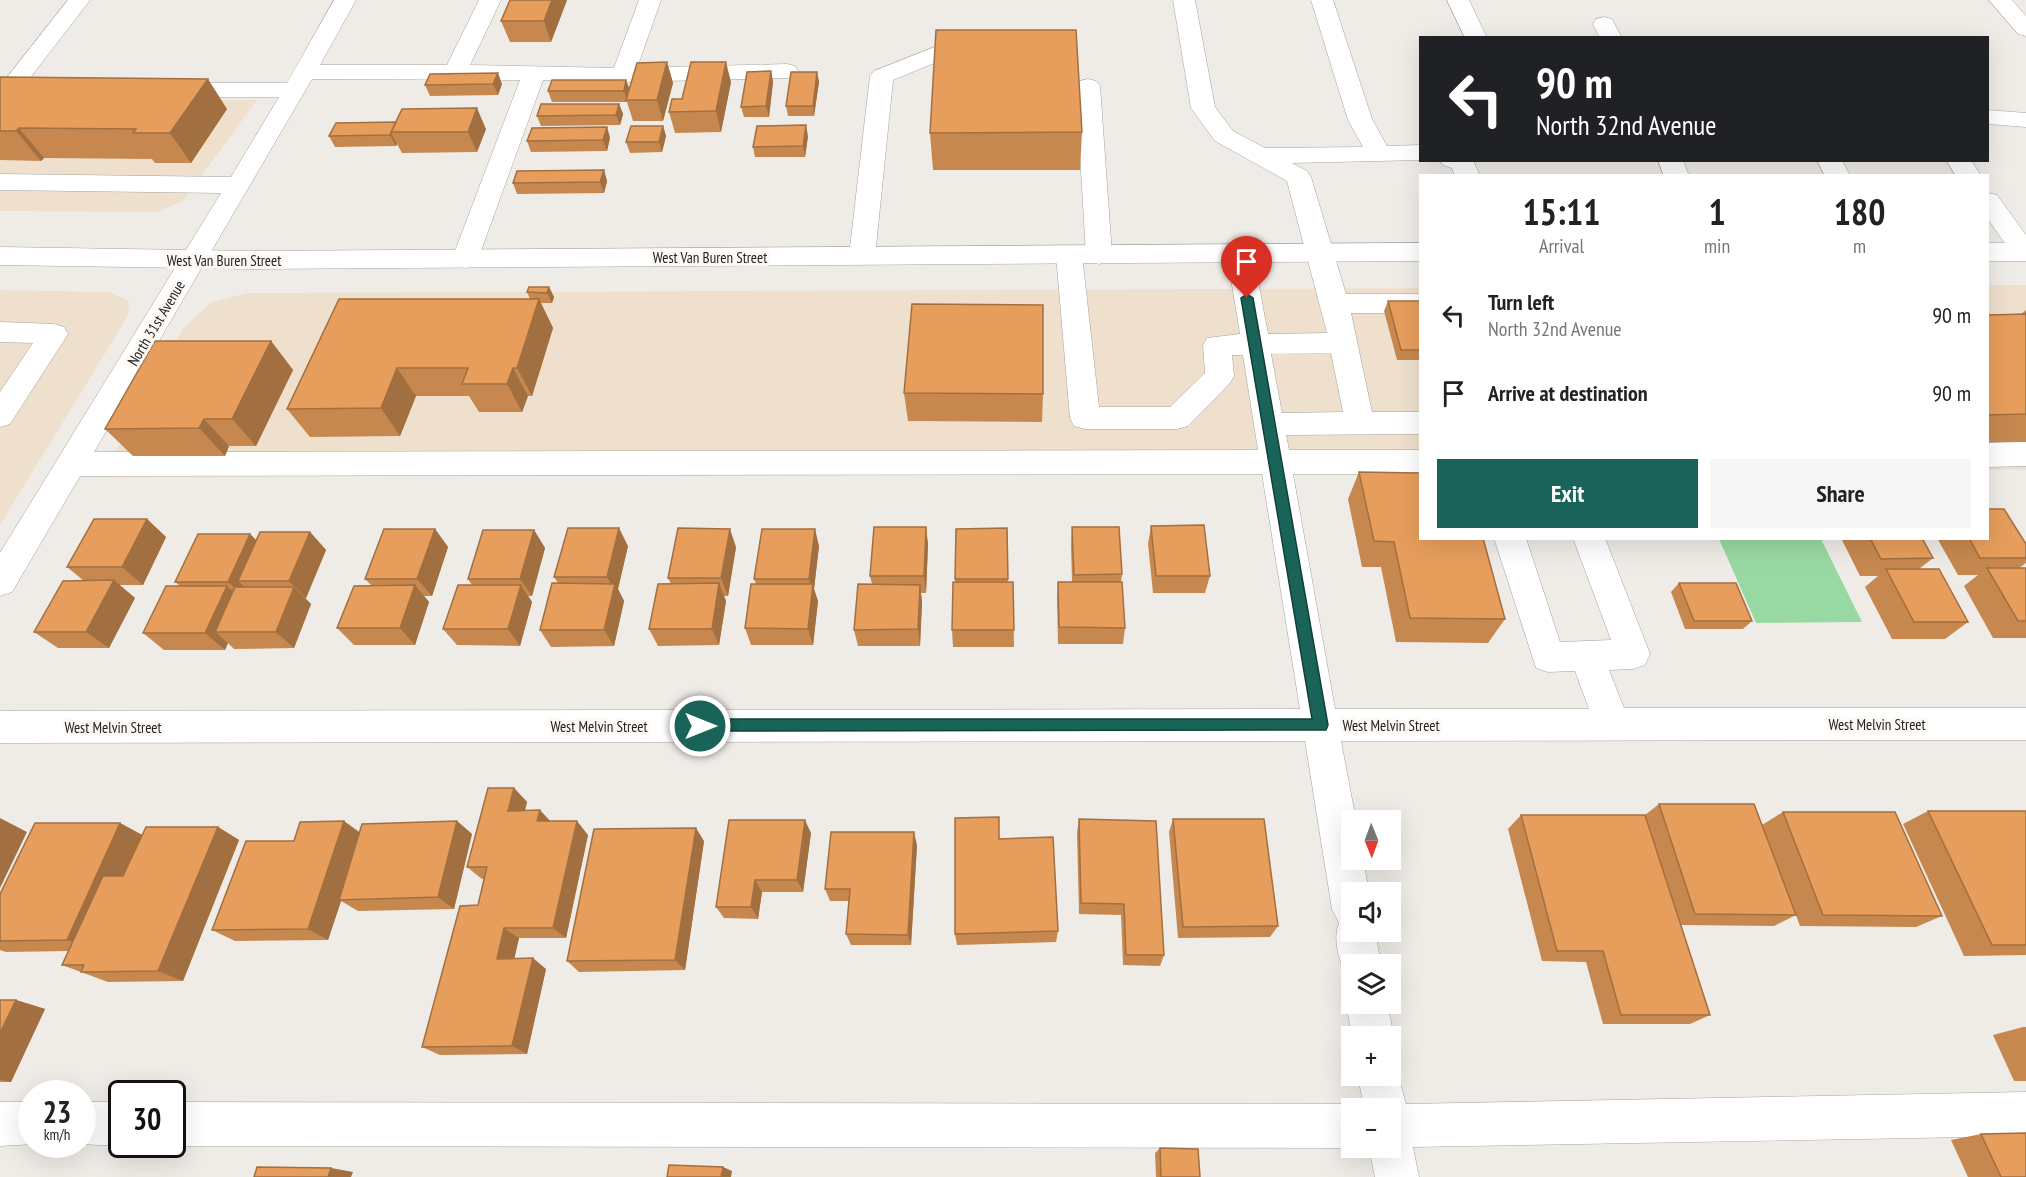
<!DOCTYPE html>
<html lang="en">
<head>
<meta charset="utf-8">
<style>
  body { margin:0; font-family:"PT Sans Narrow",sans-serif; background:#f6f6f6; color:#222; height:100vh; display:flex; flex-direction:column; font-size:22px; white-space:nowrap }
  * { box-sizing:border-box; margin:0 }
  p { font-size:20px; color:#767676 }
  .icon { flex:none; width:33px; height:33px; fill:none; stroke:currentColor; stroke-width:2; stroke-linecap:round; stroke-linejoin:round }
  .map { position:relative; flex:1; overflow:hidden }
  .details { position:absolute; left:1419px; top:174px; width:570px; height:366px; display:flex; flex-direction:column; background:#fff; border-radius:0px; box-shadow:0 6px 24px #0002 }
  .details>* { flex:none }
  .guide { position:absolute; left:1419px; top:36px; width:570px; height:126px; border-radius:0px; box-shadow:0 6px 24px #0002; background:#202124; color:#fff; overflow:hidden }
  .needle { width:39px; rotate:179deg }
  .buttons { position:absolute; left:1341px; top:810px; display:grid; gap:12px }
  .buttons a { display:grid; place-items:center; width:60px; height:60px; border-radius:0px; background:#fff; box-shadow:0 6px 24px #0002; font-size:30px }
  .speed { position:absolute; left:18px; top:1080px; display:flex; gap:12px; font-size:30px; font-weight:700; text-align:center }
  .speed>* { display:grid; place-content:center; width:78px; height:78px; border-radius:50%; background:#fff; box-shadow:0 6px 24px #0002; line-height:1 }
  .speed small { font-size:15px; font-weight:400 }
  .speed .limit { border:3px solid #111; border-radius:9px; background:#fff; color:#111 }
  .pin { position:absolute; display:grid; place-items:center; width:51px; height:51px; color:#fff; margin:-62px -26px; border-radius:50% 50% 50% 0; rotate:-45deg; box-shadow:0 0 6px #0007 }
  .pin .icon { rotate:45deg }
  .me { position:absolute; width:66px; margin:-33px; rotate:90deg; stroke-linejoin:round; filter:drop-shadow(0 0 4px #0008) }
  .turn { display:flex; align-items:center; gap:21px; height:126px; padding:0 18px; font-size:27px }
  .turn .icon { width:78px; height:78px; stroke-width:2.5 }
  .turn b { display:block; font-size:42px; line-height:51px }
  .eta { display:flex; justify-content:space-evenly; align-items:center; height:102px; text-align:center }
  .eta b { font-size:36px; font-weight:600; line-height:42px }
  .action { display:flex; gap:12px; margin-top:auto; padding:12px 18px }
  .action a { flex:1; height:69px; border-radius:0px; background:#1a6358; color:#fff; font-size:24px; font-weight:600; line-height:69px; text-align:center }
  .action a+a { background:#f6f6f6; color:#222 }
  ul { padding:0; list-style:none }
  li { display:flex; align-items:center; gap:18px; height:78px; padding:0 18px }
  li div { flex:1 }
  li b { display:block; font-size:22px }
  li em { font-style:normal }
  .map>svg:first-child { display:block }
  .commercial { fill:#efe0cd }
  .green { fill:#98d9a3 }
  .lines { fill:none; stroke-linecap:round; stroke-linejoin:round }
  .minor-casing { stroke:#a5a29e; stroke-width:1 }
  .major-casing { stroke:#a5a29e; stroke-width:1 }
  .minor { fill:#fff; fill-rule:evenodd }
  .major { fill:#fff; fill-rule:evenodd }
  .wall { fill:#c7884f }
  .shaded-wall { fill:#a26f40 }
  .building { fill:#e79e5c; stroke:#a26f40; stroke-width:1.5 }
  .route { fill:#1a6358; stroke:#114039; stroke-width:1.5 }
  .labels { text-anchor:middle; dominant-baseline:central; stroke-width:6; stroke-linejoin:round; paint-order:stroke }
  .street-label { font-size:15px; fill:#242321; stroke:#fcf9f5 }
</style>
</head>
<body>
<div class="map">
<svg width="2026" height="1177" viewBox="0 0 2026 1177">
  <rect width="100%" height="100%" fill="#efece7"/>
  <path class="commercial" d="M257 100 184 200 158 212 0 211V101Z
    M1988 285H2026V470H1988Z
    M1420 288V473L102 477 184 327 212 302 248 293Z
    M0 290 109 292 129 301 128 316 0 525Z"/>
  <path class="green" d="M1719 539H1821L1862 622 1756 623Z"/>
  <g class="lines">
    <defs>
      <path id="minor" d="M68 0H90L17 95H1V85Z
        M334 0H356L320 65H447L479 0H501L470 65 614 68 639 0H661L637 68 787 64 795 66 798 71 795 76 787 78 625 82 543 80 478 259 474 265 465 268 456 265 452 259 520 80 312 79 94 452 1258 450 1243 355H1232L1234 376 1230 383 1188 426 1177 429H1085L1074 426 1070 418 1056 255 1060 249 1069 246 1078 249 1082 255 1099 407H1170L1205 373 1203 345 1207 338 1240 334 1227 254 1231 248 1240 245 1249 248 1253 254 1268 334 1327 333 1287 181 1215 141 1191 108 1173 0H1195L1215 107 1233 131 1265 148 1363 147 1348 120 1311 0H1333L1372 119 1387 146 1420 145 1421 160 1292 163 1307 171 1311 177 1346 294H1420V313H1351L1372 412H1420V434L1286 435 1289 450H1420V474H1293L1335 709H1589L1575 671 1548 672 1536 668 1494 538H1526L1560 642 1611 640 1573 538H1605L1650 654 1645 665 1633 669 1609 670 1624 708H2026V740L1341 741 1356 820H1352V860H1363L1369 892H1352V932H1375L1381 964H1352V980L1347 978C1340 962 1332 940 1339 923L1332 909 1305 741 0 743V711L1300 709 1262 474 80 476 12 592 0 596V553L221 193 0 190V174L231 177 279 97H171L163 95 159 90 163 85 171 83H287ZM1331 353 1343 412 1282 413 1271 354Z
        M1447 0H1469L1487 38H1465Z
        M1989 0H2012L2026 16V36L2018 34Z
        M1604 17 1612 19 1622 38H1600L1593 24 1596 19Z
        M970 33 978 35 981 40 978 45 893 80 875 256 871 262 862 265 853 262 849 256 870 76 874 71Z
        M1088 79 1096 81 1100 86 1112 255 1108 261 1099 264 1090 261 1086 255 1076 86 1080 81Z
        M1988 110 2026 113V127L1988 124Z
        M1440 160H1473L1480 176H1455L1452 168 1443 165Z
        M1658 160H1683L1689 176H1664Z
        M1817 160H1842L1850 176H1825Z
        M1946 160H1971L1981 176H1956Z
        M1988 193 1997 195 2026 235V260L2015 258 1988 219Z
        M0 322 54 324 64 327 68 334 10 424 0 427V392L33 343 0 342Z
        M2026 442V466L1988 467V443Z
        M1352 992V1004H1387L1394 1036 1390 1044V1036H1352L1346 1004Z
        M1390 1060 1394 1061 1406 1104 2026 1092V1136L1413 1147 1419 1177H1375L1369 1148H1390V1108H1364L1358 1076H1390Z
        M0 1102H32V1144H35L0 1146Z
        M82 1102H122V1144H125L122 1146 79 1144H82Z
        M172 1102 1352 1104 1362 1108H1352V1148L172 1146 169 1144H172Z"/>
      <path id="major" d="M1420 243V261L253 269 0 265V247L253 251Z
        M1988 243H2026V261H1988Z"/>
    </defs>
    <use href="#minor" class="minor-casing"/>
    <use href="#major" class="major-casing"/>
    <use href="#minor" class="minor"/>
    <use href="#major" class="major"/>
  </g>
  <path class="wall" d="M567 0 551 42H510L501 21Z
    M667 62 673 83 663 121H633L627 102H552L548 91 629 89Z
    M771 71 773 82 769 117H744L741 107Z
    M817 72 819 82 814 116H788L786 106Z
    M0 77 227 109 191 163H155L152 159 44 158 41 161 0 160Z
    M731 82 721 132 675 133 669 112 682 99Z
    M502 84 498 95 430 96 425 85Z
    M619 104 623 114 620 125 541 126 537 116Z
    M396 122 486 129 477 152 402 153 397 144 396 146 335 147 329 136Z
    M663 126 666 136 662 152 630 153 626 142Z
    M607 127 610 138 607 151 531 152 527 141Z
    M1082 132 1080 170H933L930 133Z
    M808 136 805 157H755L753 147Z
    M604 170 607 181 604 193 517 194 513 183Z
    M549 287 554 297 552 303H541L553 328 532 396H528L522 412H479L469 396H416L400 436 310 437 287 409 530 299 527 292Z
    M1388 301H1420V360H1397L1384 311Z
    M2026 310V442H1988V315L2021 314Z
    M271 341 293 370 256 446H229L225 456H133L105 429Z
    M904 393 1043 394 1042 422 908 421Z
    M1359 472 1505 619 1488 643 1396 642 1381 567H1362L1348 499Z
    M147 519 166 537 143 585H119L135 598 109 648H58L34 632 84 581 67 567Z
    M1151 526 1210 576 1205 593H1153L1148 544Z
    M926 527 928 545 926 593H921L922 602 920 646H858L854 630 872 584 870 576Z
    M1072 527 1122 574 1121 582 1125 628 1123 644H1058L1057 599 1058 582H1072L1071 545Z
    M1007 528 1008 582H1013L1014 647H953L952 630 955 582 956 529Z
    M435 529 448 547 432 596H424L429 602 415 645H354L337 628 371 585 365 579Z
    M534 530 545 548 532 596H528L532 602 520 646 457 645 443 629 472 585 468 579Z
    M310 532 326 550 306 598H305L311 604 294 648 234 649 228 643 225 650H164L143 633 180 586 175 582 250 534 256 540Z
    M1841 538H1922L1933 558 1919 569 1968 622 1945 639H1892L1865 587 1878 576H1860Z
    M1937 538H1988L2026 544V563L2019 568H2026V638H1993L1964 586 1978 575H1958Z
    M628 546 618 589 624 601 614 646 551 647 540 630 558 583 554 577Z
    M819 546 814 589 818 601 813 645H751L745 628 756 584 754 579Z
    M736 547 728 596H724L726 601 719 645 658 646 649 629 671 584 668 578Z
    M1679 583 1752 621 1743 629H1685L1671 592Z
    M514 788 527 802 525 810 550 821 588 835 566 938H519L514 959 546 969 527 1054 440 1055 422 1047 478 905 484 879H482L467 867Z
    M1659 804 1796 915 1774 926 1681 925 1710 1015 1690 1024H1603L1586 962 1542 961 1508 829 1521 815H1645Z
    M1928 811H2026V955L1964 956 1903 824Z
    M1783 812 1942 916 1916 927 1800 926 1762 825Z
    M1079 819 1164 955 1160 966 1123 965 1121 915 1079 914 1077 833Z
    M1173 819 1278 926 1270 937 1178 938 1169 832Z
    M457 821 472 834 454 909 358 911 341 901 328 940 235 941 212 930 294 841Z
    M120 823 142 835 218 827 239 840 183 981 108 982 62 965 69 951 6 952 0 950V894Z
    M811 833 803 892H762L758 919 724 918 716 907Z
    M1000 839 1058 931 1056 942 957 945 955 934Z
    M704 841 685 970 579 972 567 961Z
    M917 845 911 945H851L846 934 849 901H830L825 889Z
    M0 1000H16L45 1009 11 1082H0Z
    M2023 1027H2026V1081H2014L1993 1035Z
    M1981 1134 2026 1177H1968L1951 1140Z
    M1160 1148 1200 1177H1156L1155 1153Z"/>
  <path class="shaded-wall" d="M552 0H567L551 42 544 21Z
    M667 62 673 83 663 121 657 100Z
    M726 62 731 82 721 132 716 111Z
    M771 71 773 82 769 117 766 106Z
    M817 72 819 82 814 116 813 106Z
    M498 73 502 84 498 95 493 84Z
    M208 79 227 109 191 163 170 133Z
    M626 80 630 90 627 100 624 91Z
    M619 104 623 114 620 125 616 115Z
    M477 108 486 129 477 152 468 132Z
    M806 125 808 136 805 157 803 146Z
    M663 126 666 136 662 152 659 142Z
    M607 127 610 138 607 151 603 140Z
    M19 128 44 158 41 161 16 131Z
    M391 133 397 144 396 146 390 135Z
    M604 170 607 181 604 193 600 182Z
    M549 287 554 297 552 303 547 293Z
    M539 299 553 328 532 396 517 368Z
    M271 341 293 370 256 446 232 419Z
    M397 368 416 396 400 436 381 408Z
    M513 368 528 396 522 412 507 384Z
    M204 419 229 446 225 456 199 428Z
    M147 519 166 537 143 585 122 567Z
    M926 527 928 545 926 593 924 576Z
    M619 528 628 546 618 589 624 601 614 646 604 630 614 589 607 577Z
    M435 529 448 547 432 596 417 579Z
    M730 529 736 547 728 596 721 578Z
    M815 529 819 546 814 589 818 601 813 645 808 629 812 592 809 579Z
    M534 530 545 548 532 596 520 579Z
    M310 532 326 550 306 598 289 581Z
    M250 534 267 551 238 581 250 592 247 599 228 582Z
    M114 580 135 598 109 648 86 632Z
    M719 583 726 601 719 645 712 629Z
    M415 585 429 602 415 645 400 628Z
    M521 585 532 602 520 646 508 629Z
    M920 585 922 602 920 646 918 629Z
    M227 586 245 603 215 632 228 643 225 650 205 633Z
    M294 587 311 604 294 648 276 632Z
    M514 788 527 802 522 824 508 811Z
    M540 810 553 824 537 821Z
    M0 818 27 832 0 888Z
    M805 820 811 833 803 892 797 880Z
    M344 821 362 834 339 900 341 901 328 940 308 929Z
    M457 821 472 834 454 909 438 897Z
    M577 821 588 835 566 938 553 928Z
    M120 823 144 836 94 950 67 940Z
    M218 827 239 840 183 981 158 971Z
    M696 828 704 841 685 970 675 960Z
    M914 832 917 845 911 945 908 935Z
    M755 880 762 892 758 919 751 907Z
    M504 928 519 938 512 969 497 959Z
    M533 958 546 969 527 1054 512 1046Z
    M16 1000 45 1009 11 1082 0 1080V1033Z
    M723 1167 732 1171 731 1177H721Z
    M331 1168 353 1172 351 1177H328Z"/>
  <path class="building" d="M510 0H552L544 21H501Z
    M936 30H1076L1082 132 930 133Z
    M667 62 657 100H626L637 63Z
    M691 62H726L716 111 669 112 672 99H682Z
    M771 71 766 106 741 107 747 72Z
    M791 72H817L813 106H786Z
    M498 73 493 84 425 85 430 74Z
    M0 77 208 79 170 133H133L136 129 19 128 16 131H0Z
    M552 80H626L624 91H548Z
    M541 104H619L616 115 537 116Z
    M477 108 468 132H391L402 109Z
    M396 122 390 135 329 136 336 123Z
    M806 125 803 146 753 147 757 126Z
    M631 126H663L659 142H626Z
    M607 127 603 140 527 141 532 128Z
    M604 170 600 182 513 183 517 171Z
    M529 287H549L547 293 527 292Z
    M339 299H539L517 368H513L507 384H462L468 368H397L381 408 287 409Z
    M1388 301H1420V350H1401Z
    M912 304 1043 305V394L904 393Z
    M2026 314V414L1988 415V315Z
    M155 341H271L232 419H204L199 428 105 429Z
    M1359 472 1420 473V538H1483L1505 619 1410 618 1394 542 1374 541Z
    M1988 509H2004L2026 544V558H1980L1969 538H1988Z
    M94 519H147L122 567H67Z
    M1204 525 1210 576H1156L1151 526Z
    M874 527H926L924 576H870Z
    M1072 527H1119L1122 574 1074 575Z
    M568 528H619L607 577H554Z
    M678 528 730 529 721 578H668Z
    M1007 528 1008 579H955L956 529Z
    M384 529H435L417 579H365Z
    M762 529H815L809 579H754Z
    M483 530H534L520 579H468Z
    M260 532H310L289 581H238Z
    M198 534H250L228 582H175Z
    M1870 538H1922L1933 558 1881 559Z
    M1987 568H2026V621H2018Z
    M1886 569H1939L1968 622H1914Z
    M114 580 86 632H34L63 581Z
    M953 582H1013L1014 630H952Z
    M1058 582H1122L1125 628 1059 627Z
    M552 583 615 584 604 630H540Z
    M719 583 712 629H649L658 584Z
    M1679 583H1736L1752 621H1694Z
    M751 584H813L808 629 745 628Z
    M858 584 920 585 918 629 854 630Z
    M415 585 400 628H337L354 586Z
    M458 585H521L508 629H443Z
    M166 586H227L205 633H143Z
    M235 587H294L276 632H215Z
    M488 788H514L508 811 540 810 537 821H577L553 928H504L497 959 533 958 512 1046 422 1047 460 906 478 905 487 867H467Z
    M1659 804H1754L1796 915 1695 914Z
    M1928 811H2026V945H1992Z
    M1783 812H1895L1942 916 1823 915Z
    M1521 815H1645L1710 1015H1621L1603 951H1557Z
    M999 817V839L1053 837 1058 931 955 934V818Z
    M1079 819 1156 821 1164 955H1126L1124 904 1081 903Z
    M1173 819H1264L1278 926 1183 927Z
    M729 820H805L797 880H755L751 907H716Z
    M344 821 308 929 212 930 246 841H294L300 822Z
    M457 821 438 897 339 900 362 824Z
    M35 823H120L67 940 0 941V894Z
    M146 827H218L158 971 81 972 84 965H62L103 876H123Z
    M696 828 675 960 567 961 594 829Z
    M831 832H914L908 935 846 934 850 889H825Z
    M0 1000H16L0 1033Z
    M2026 1133V1177H2001L1981 1134Z
    M1160 1148 1198 1149 1200 1177H1161Z
    M669 1165 723 1167 721 1177H667Z
    M257 1167 331 1168 328 1177H254Z"/>
  <path class="route" d="M1247 294 1253 298 1328 725 1326 730 695 731 693 726 695 721 700 719H1312L1241 298Z"/>
  <g class="labels">
    <g class="street-label">
      <text x="710" y="257">West Van Buren Street</text>
      <text x="224" y="260">West Van Buren Street</text>
      <text transform="translate(156 323) rotate(-59)">North 31st Avenue</text>
      <text x="1877" y="724">West Melvin Street</text>
      <text x="1391" y="725">West Melvin Street</text>
      <text x="599" y="726">West Melvin Street</text>
      <text x="113" y="727">West Melvin Street</text>
    </g>
  </g>
</svg>
<div class="buttons">
<a><svg class="needle" viewBox="-14 -14 28 28"><path d="M0-13l5 13h-10z" fill="#e53935"/><path d="M0 13l5-13h-10z" fill="#767676"/></svg></a>
<a><svg class="icon" aria-label="sound" viewBox="0 0 24 24"><path d="M4 9h4l5-4v14l-5-4H4zM17 9q2 3 0 6"/></svg></a>
<a><svg class="icon" aria-label="layers" viewBox="0 0 24 24"><path d="M12 4l9 5-9 5-9-5zM3 14l9 5 9-5"/></svg></a>
<a>+</a>
<a>−</a>
</div>
<div class="speed"><div>23<small>km/h</small></div><div class="limit">30</div></div>
<div class="pin" style="left:1247px;top:298px;background:#d93025"><svg class="icon" aria-label="arrive" viewBox="0 0 24 24"><path d="M6 21V4h12l-3 4 3 4H6"/></svg></div>
<svg class="me" style="left:700px;top:726px" viewBox="-20 -20 40 40"><circle r="17" fill="#1a6358" stroke="#fff" stroke-width="3"/><path d="M0-11L8 9 0 5-8 9z" fill="#fff"/></svg>
<div class="guide">
<div class="turn"><svg class="icon" aria-label="left" viewBox="0 0 24 24"><path d="M17 20v-9H6M10 6l-5 5 5 5"/></svg><div><b>90 m</b>North 32nd Avenue</div></div>
</div>
<section class="details">
<div class="eta">
<div><b>15:11</b><p>Arrival</p></div>
<div><b>1</b><p>min</p></div>
<div><b>180</b><p>m</p></div>
</div>
<ul>
<li><svg class="icon" aria-label="left" viewBox="0 0 24 24"><path d="M17 20v-9H6M10 6l-5 5 5 5"/></svg><div><b>Turn left</b><p>North 32nd Avenue</p></div><em>90 m</em></li>
<li><svg class="icon" aria-label="arrive" viewBox="0 0 24 24"><path d="M6 21V4h12l-3 4 3 4H6"/></svg><div><b>Arrive at destination</b></div><em>90 m</em></li>
</ul>
<div class="action"><a>Exit</a><a>Share</a></div>
</section>
</div>
</body>
</html>
